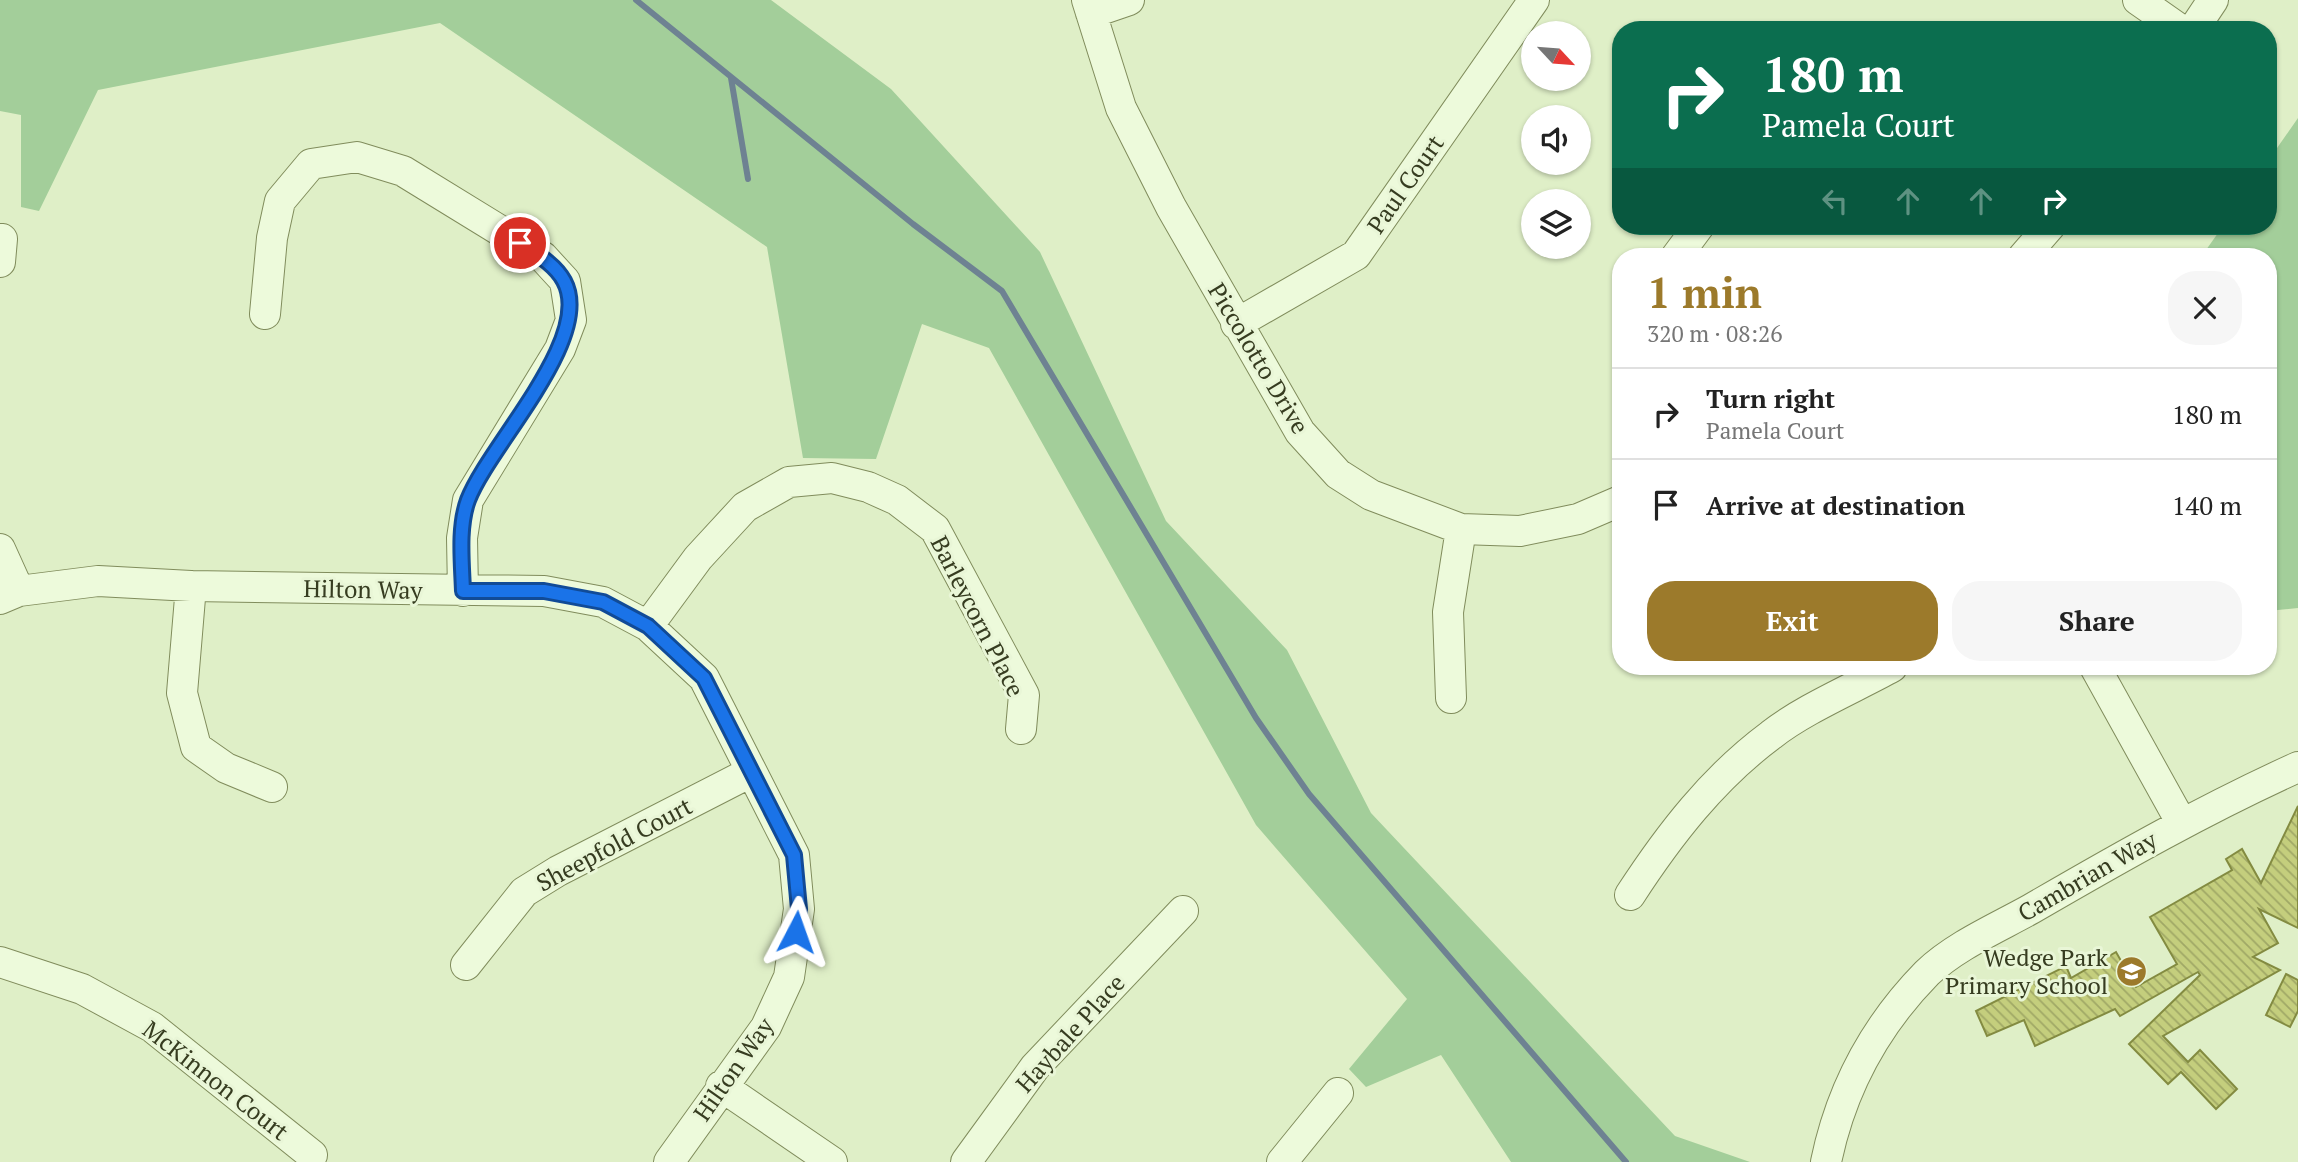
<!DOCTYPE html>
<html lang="en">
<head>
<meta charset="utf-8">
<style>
  body { margin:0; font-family:"PT Serif",serif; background:#f6f6f6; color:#222; height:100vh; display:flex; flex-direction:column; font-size:26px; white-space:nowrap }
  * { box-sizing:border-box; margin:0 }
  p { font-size:23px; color:#767676 }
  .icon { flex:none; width:38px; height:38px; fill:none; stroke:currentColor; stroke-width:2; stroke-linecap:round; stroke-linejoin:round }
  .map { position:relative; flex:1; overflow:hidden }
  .drawer { position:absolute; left:1612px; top:248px; width:665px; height:427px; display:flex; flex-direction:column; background:#fff; border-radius:28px; box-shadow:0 2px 5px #0004 }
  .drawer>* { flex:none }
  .hud { position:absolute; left:1612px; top:21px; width:665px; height:214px; border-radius:28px; box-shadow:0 2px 5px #0004; background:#0b6e4f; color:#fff; overflow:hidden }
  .needle { width:46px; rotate:116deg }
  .tools { position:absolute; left:1521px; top:21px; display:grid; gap:14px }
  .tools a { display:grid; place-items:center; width:70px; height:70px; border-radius:50%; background:#fff; box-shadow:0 2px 5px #0004; font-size:35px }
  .pin { position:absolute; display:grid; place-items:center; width:60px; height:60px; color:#fff; margin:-30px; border:4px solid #fff; border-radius:50%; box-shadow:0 2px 7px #0007 }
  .me { position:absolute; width:77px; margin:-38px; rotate:4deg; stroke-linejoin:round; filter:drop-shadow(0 0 5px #0008) }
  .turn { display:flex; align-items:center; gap:24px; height:147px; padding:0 35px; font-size:32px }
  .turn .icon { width:91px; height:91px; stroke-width:2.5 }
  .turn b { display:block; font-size:49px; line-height:60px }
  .lanes { display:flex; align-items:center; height:66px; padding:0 35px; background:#0003; justify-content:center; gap:35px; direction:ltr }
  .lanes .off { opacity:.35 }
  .round { display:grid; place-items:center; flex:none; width:74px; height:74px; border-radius:28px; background:#f6f6f6 }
  .summary { display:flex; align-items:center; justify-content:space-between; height:119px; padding:0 35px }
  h1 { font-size:42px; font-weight:600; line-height:52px; color:#9c7a2b }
  .button { display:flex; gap:14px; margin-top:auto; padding:14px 35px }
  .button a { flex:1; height:80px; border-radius:28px; background:#9c7a2b; color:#fff; font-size:28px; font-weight:600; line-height:80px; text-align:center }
  .button a+a { background:#f6f6f6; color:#222 }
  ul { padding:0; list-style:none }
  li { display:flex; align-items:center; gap:21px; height:91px; padding:0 35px; border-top:2px solid #e0e0e0 }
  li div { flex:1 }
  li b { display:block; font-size:26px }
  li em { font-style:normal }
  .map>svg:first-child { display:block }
  .green { fill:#a3ce9a }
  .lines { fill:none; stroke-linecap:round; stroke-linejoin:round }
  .stream { stroke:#6e8292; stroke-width:6 }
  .building { fill:url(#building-back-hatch); stroke:#838b41; stroke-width:2 }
  .minor-casing { stroke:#808c5c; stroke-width:32 }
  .minor { stroke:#edfadb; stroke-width:30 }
  .route-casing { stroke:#114b97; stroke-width:18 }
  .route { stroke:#1a73e8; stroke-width:12 }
  .labels { text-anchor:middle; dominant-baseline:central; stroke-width:6; stroke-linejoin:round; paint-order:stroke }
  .street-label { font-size:24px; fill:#363c20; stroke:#e9f6d7 }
  .poi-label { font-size:24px; fill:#363c20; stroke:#e9f6d7; text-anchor:end }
</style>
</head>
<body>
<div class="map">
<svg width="2298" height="1162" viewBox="0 0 2298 1162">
  <defs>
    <pattern id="building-back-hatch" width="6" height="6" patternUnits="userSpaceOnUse" patternTransform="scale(1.75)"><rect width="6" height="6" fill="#c4ce7d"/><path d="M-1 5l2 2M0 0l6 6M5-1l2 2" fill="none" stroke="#a0a866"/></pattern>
  </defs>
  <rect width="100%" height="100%" fill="#dfefc7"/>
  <path class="green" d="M0 0H771L891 89 1040 252 1166 521 1287 650 1371 813 1675 1136 1750 1162H1511L1441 1055 1366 1087 1349 1069 1407 999 1256 825 989 348 922 324 876 459 803 458 767 247 440 23 98 90 39 211 21 207V115L0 111Z
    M2298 118V608L2268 611V257H2201L2223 226H2268V161Z"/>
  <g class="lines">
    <path class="stream" d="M636 0 913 224 1002 291 1256 718 1309 794 1626 1162
      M731 78 748 179"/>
  </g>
  <path class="building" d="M2298 806V928L2259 909 2278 943 2253 957 2280 970 2163 1036 2188 1062 2200 1050 2237 1089 2216 1109 2181 1072 2168 1084 2129 1044 2200 975 2198 972 2120 1016 2115 1009 2035 1046 2024 1020 1987 1036 1976 1011 2066 966 2071 978 2116 952 2136 987 2177 964 2150 917 2232 870 2226 859 2242 849 2261 883Z
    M2286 974 2298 980V1011L2290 1027 2266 1015Z"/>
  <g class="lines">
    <defs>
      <path id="minor" d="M1087 0 1121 108 1171 207 1300 432 1338 474 1371 495 1461 529 1520 531 1578 519 1620 501
        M2138 0 2181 30
        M1091 13 1129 0
        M2193 30 2213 0
        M1676 257 1699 226
        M2023 257 2050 226
        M0 262 2 239
        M265 314 272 238 280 201 311 164 357 157 403 171 543 257 565 281 571 320 560 349 468 500 462 538 463 591
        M1236 324 1356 255 1534 0
        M0 549 19 591
        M191 586 182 693 196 747 226 768 272 787
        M0 599 19 591 98 581 191 586 544 591 603 602 648 626 704 678 794 855 799 909 789 977 766 1027 669 1162
        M648 626 698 558 745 507 789 482 832 478 868 487 897 500 935 529 1024 695 1021 729
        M2095 667 2181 822
        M1451 698 1448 612 1461 529
        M1630 895C1669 835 1713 778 1771 735 1802 710 1856 687 1892 667
        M0 962 82 989 152 1027 312 1155
        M466 965 524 892 558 871 751 772
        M721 1086 832 1162
        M966 1162 1035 1067 1183 911
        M1282 1162 1338 1093
        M1826 1162C1841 1089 1875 1026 1927 973 1955 946 1997 928 2031 909 2119 858 2205 809 2298 767"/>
    </defs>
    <use href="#minor" class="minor-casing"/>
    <use href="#minor" class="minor"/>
  </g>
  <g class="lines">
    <defs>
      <path id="route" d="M520 243C535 253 555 264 564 281 595 338 489 445 468 500 458 527 462 562 463 591H544L603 602 648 626 704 678 794 855 799 909 796 932"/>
    </defs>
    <use href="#route" class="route-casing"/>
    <use href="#route" class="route"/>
  </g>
  <defs>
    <symbol id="school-disc" viewBox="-11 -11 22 22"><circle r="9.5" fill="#9c7a2b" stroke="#e9f6d7"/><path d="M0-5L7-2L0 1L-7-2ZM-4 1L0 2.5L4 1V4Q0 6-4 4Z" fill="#fff"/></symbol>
  </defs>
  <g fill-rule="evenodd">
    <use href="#school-disc" x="2114" y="954" width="35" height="35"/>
  </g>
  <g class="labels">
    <g class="street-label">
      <text transform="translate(1405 184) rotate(-55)">Paul Court</text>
      <text transform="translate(1259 358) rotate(59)">Piccolotto Drive</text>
      <text transform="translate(363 589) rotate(1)">Hilton Way</text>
      <text transform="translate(978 616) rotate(63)">Barleycorn Place</text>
      <text transform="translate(614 844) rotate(-28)">Sheepfold Court</text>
      <text transform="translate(2087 876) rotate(-30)">Cambrian Way</text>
      <text transform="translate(1070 1033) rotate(-48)">Haybale Place</text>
      <text transform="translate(733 1069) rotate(-55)">Hilton Way</text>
      <text transform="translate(216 1080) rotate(38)">McKinnon Court</text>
    </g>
    <g class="poi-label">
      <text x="2108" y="957">Wedge Park<tspan x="2108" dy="28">Primary School</tspan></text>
    </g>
  </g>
</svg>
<div class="tools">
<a><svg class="needle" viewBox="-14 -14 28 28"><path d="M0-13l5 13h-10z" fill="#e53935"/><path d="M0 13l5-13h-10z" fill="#767676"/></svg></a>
<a><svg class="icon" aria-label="sound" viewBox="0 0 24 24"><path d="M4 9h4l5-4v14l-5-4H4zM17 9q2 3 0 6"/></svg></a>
<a><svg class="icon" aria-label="layers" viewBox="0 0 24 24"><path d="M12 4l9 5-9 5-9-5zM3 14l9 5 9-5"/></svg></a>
</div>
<div class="pin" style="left:520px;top:243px;background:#d93025"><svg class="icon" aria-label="arrive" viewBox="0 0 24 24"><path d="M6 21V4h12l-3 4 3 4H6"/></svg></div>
<svg class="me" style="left:796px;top:932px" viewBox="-20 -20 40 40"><path d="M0-17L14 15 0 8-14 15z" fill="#1a73e8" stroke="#fff" stroke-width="4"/></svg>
<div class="hud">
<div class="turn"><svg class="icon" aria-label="right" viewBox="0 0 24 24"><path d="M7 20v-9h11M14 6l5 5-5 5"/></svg><div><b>180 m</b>Pamela Court</div></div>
<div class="lanes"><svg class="icon off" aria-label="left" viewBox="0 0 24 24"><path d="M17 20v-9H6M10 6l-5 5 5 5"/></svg><svg class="icon off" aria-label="ahead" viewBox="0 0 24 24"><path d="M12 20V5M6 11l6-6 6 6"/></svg><svg class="icon off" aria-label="ahead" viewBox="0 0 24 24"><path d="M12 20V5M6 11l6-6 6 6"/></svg><svg class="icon" aria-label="right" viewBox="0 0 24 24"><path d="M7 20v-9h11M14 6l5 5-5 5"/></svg></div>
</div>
<section class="drawer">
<div class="summary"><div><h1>1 min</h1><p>320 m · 08:26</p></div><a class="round"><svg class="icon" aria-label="close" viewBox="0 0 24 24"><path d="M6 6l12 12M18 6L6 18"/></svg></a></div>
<ul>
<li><svg class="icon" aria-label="right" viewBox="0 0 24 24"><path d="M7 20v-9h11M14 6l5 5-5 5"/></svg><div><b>Turn right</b><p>Pamela Court</p></div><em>180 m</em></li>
<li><svg class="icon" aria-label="arrive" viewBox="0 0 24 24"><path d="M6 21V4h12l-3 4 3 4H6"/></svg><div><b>Arrive at destination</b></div><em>140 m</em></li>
</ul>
<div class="button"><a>Exit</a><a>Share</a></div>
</section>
</div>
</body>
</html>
